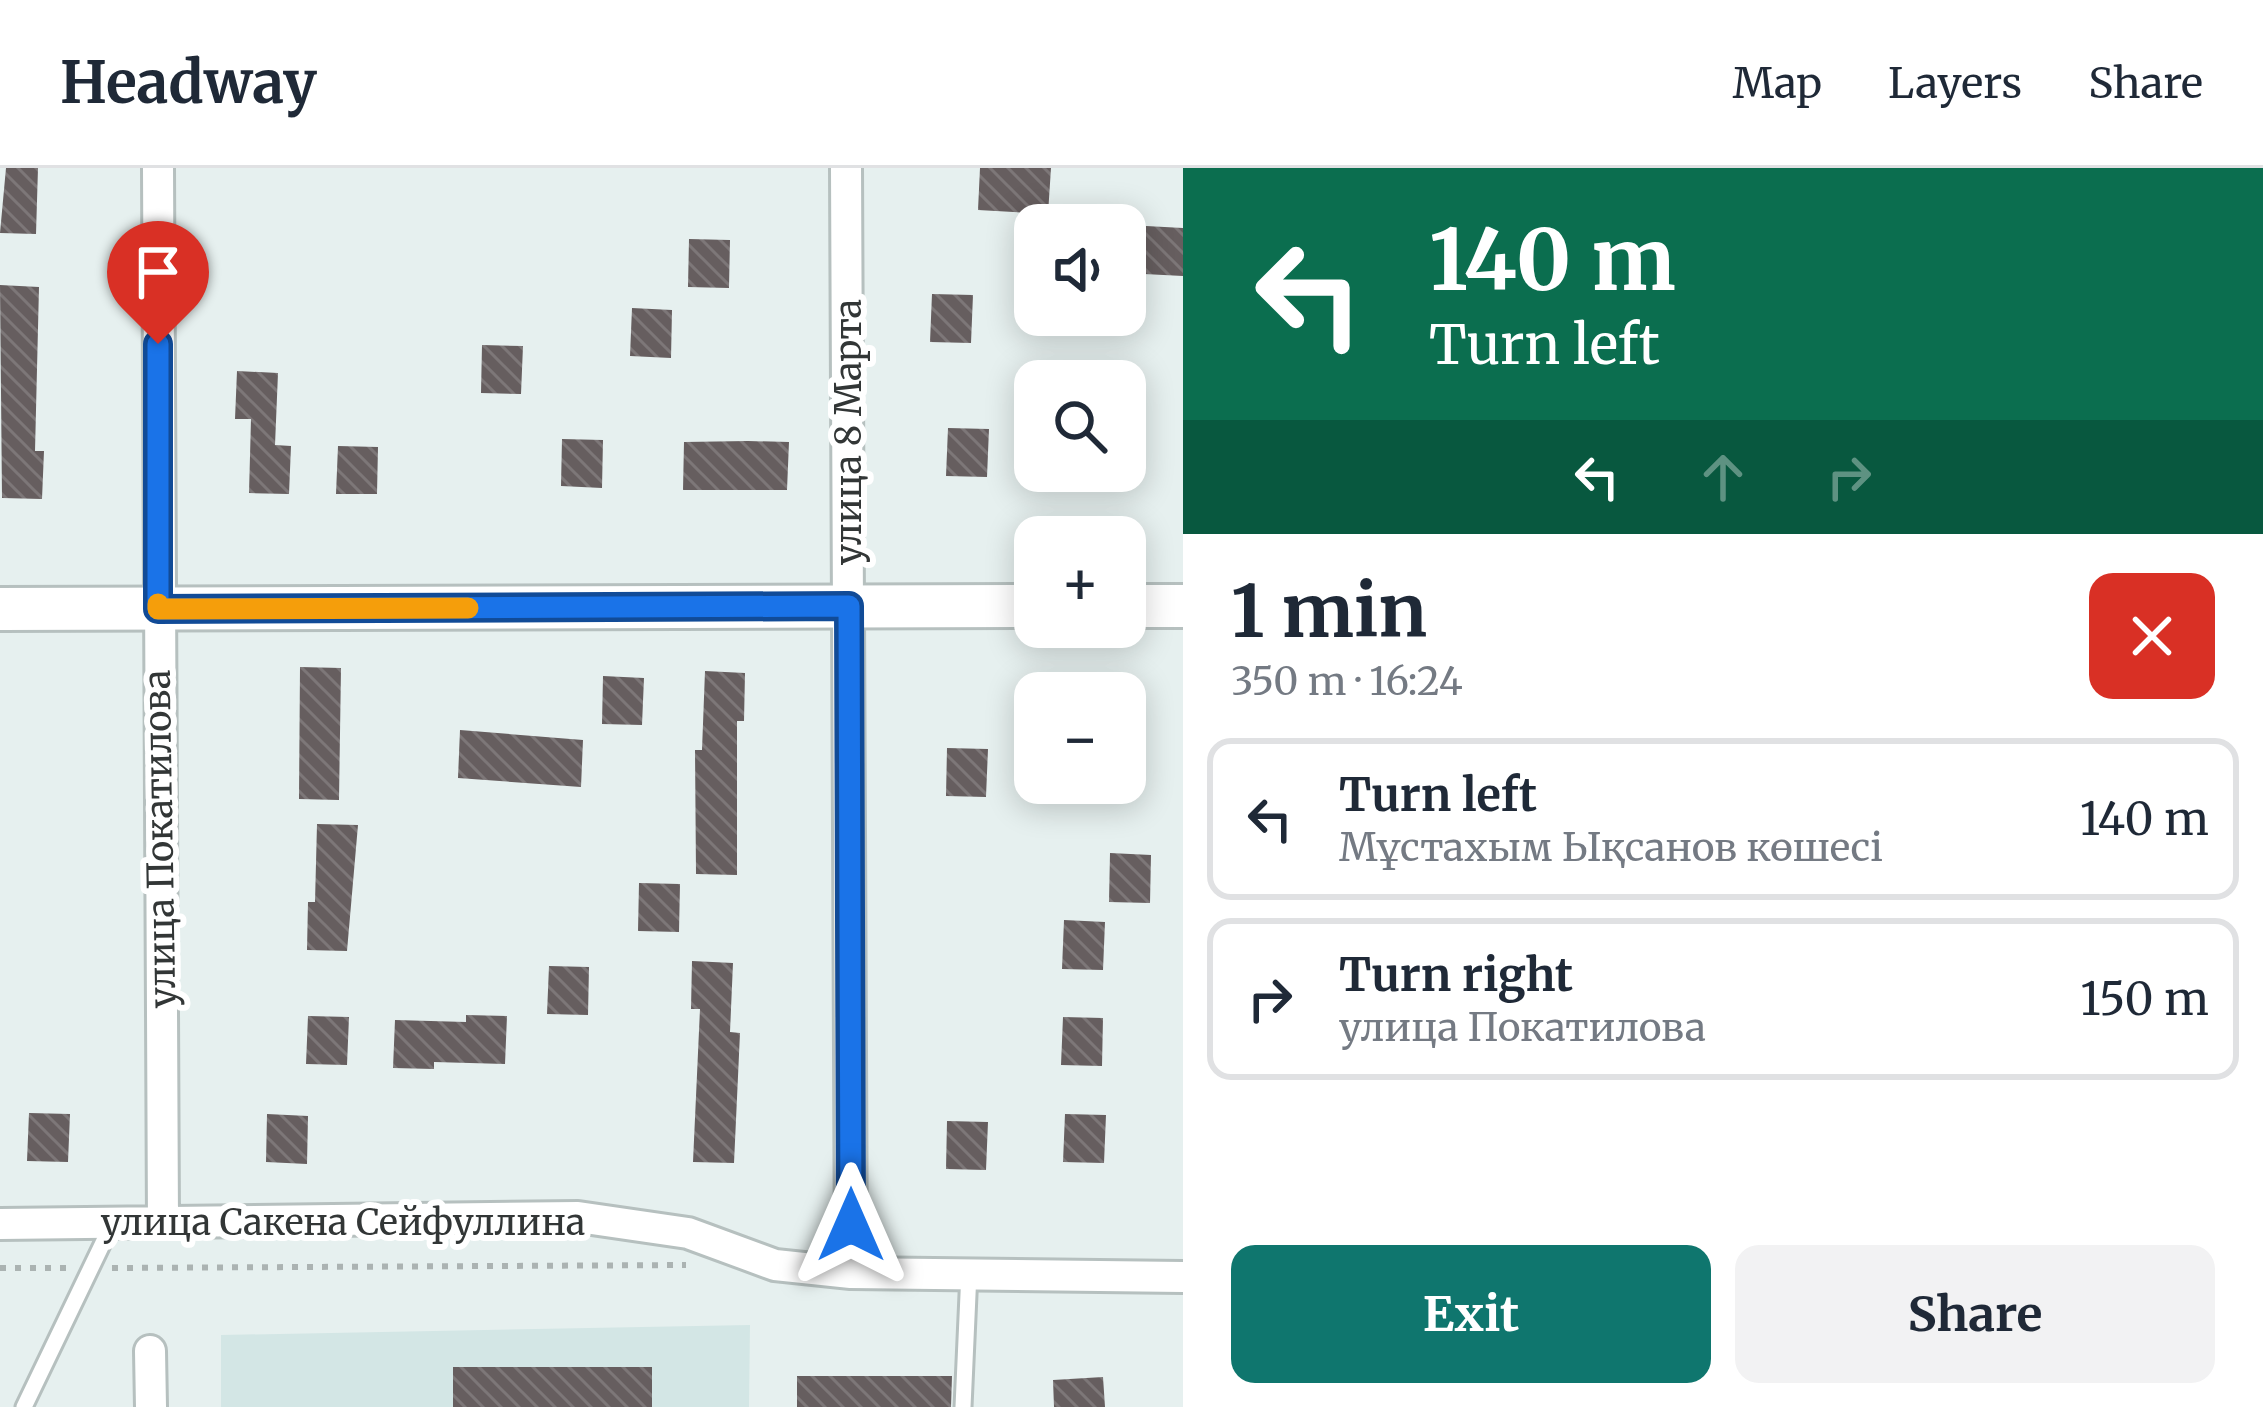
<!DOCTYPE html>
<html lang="en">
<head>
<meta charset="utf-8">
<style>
  body { margin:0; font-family:Merriweather,serif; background:#f2f2f3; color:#1f2937; height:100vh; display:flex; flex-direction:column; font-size:45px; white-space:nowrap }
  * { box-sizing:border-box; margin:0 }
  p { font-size:39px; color:#747a83 }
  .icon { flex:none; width:66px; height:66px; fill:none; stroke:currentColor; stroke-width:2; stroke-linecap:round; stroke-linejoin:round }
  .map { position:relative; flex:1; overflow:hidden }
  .details { display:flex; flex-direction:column; background:#fff; width:1080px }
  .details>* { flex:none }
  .banner { background:#0b6e4f; color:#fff; overflow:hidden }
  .tools { position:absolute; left:1014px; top:36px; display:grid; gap:24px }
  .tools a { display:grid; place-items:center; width:132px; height:132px; border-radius:24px; background:#fff; box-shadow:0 6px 30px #0003; font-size:60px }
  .pin { position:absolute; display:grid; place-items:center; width:102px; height:102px; color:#fff; margin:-123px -51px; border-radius:50% 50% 50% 0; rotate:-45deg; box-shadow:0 0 12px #0007 }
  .pin .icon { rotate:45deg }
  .me { position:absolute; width:132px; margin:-66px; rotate:0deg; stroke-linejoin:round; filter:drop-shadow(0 0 9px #0008) }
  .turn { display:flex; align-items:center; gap:42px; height:252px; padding:0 48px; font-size:54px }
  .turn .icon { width:156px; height:156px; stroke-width:2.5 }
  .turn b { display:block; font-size:84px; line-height:102px }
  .lanes { display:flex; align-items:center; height:114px; padding:0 48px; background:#0003; justify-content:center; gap:60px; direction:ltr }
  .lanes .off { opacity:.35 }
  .round { display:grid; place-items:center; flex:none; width:126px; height:126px; border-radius:24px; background:#f2f2f3 }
  .headline { display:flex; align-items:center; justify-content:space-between; height:204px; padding:0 48px }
  h1 { font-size:72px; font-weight:700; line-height:90px }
  .primary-button { display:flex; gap:24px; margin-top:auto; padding:24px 48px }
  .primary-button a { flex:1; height:138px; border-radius:24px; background:#0f766e; color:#fff; font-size:48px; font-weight:700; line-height:138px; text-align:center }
  .primary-button a+a { background:#f2f2f3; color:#1f2937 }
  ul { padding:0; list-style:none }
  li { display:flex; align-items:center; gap:36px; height:162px; margin:0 24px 18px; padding:0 24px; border:6px solid #e0e1e3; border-radius:24px }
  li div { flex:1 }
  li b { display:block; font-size:45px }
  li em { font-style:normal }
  header { display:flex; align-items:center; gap:72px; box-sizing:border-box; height:168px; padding:0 60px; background:#fff; border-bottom:3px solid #e0e1e3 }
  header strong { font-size:57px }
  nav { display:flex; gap:66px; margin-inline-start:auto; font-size:42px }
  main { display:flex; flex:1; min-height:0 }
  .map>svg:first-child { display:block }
  .built { fill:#d3e6e5 }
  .building { fill:url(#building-back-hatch) }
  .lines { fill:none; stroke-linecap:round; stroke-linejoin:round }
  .lane-casing { stroke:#b6c0bf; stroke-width:21 }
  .street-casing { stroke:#b6c0bf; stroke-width:36 }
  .secondary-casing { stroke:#b6c0bf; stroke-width:48 }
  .path { stroke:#abb3b2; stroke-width:6; stroke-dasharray:6 9; stroke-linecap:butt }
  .lane { stroke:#fff; stroke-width:15 }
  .street { stroke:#fff; stroke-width:30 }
  .secondary { stroke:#fff; stroke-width:42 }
  .route-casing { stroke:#114b97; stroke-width:30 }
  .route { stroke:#1a73e8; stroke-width:21 }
  .slow { stroke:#f59e0b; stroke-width:21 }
  .labels { text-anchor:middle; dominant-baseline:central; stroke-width:12; stroke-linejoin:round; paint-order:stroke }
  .street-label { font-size:36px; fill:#323636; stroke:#fff }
</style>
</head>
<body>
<header>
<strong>Headway</strong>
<nav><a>Map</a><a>Layers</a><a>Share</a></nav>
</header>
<main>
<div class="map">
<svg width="1183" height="1239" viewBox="0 0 1183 1239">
  <defs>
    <pattern id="building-back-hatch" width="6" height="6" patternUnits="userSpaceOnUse" patternTransform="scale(3)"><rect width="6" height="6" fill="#665e5f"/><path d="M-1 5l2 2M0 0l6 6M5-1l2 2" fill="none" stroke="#7d7778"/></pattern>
  </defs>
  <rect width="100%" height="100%" fill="#e6f0ef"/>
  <path class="built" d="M750 1157 749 1239H221V1167Z"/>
  <path class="building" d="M6 0H38L36 66 0 65Z
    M980 0H1051L1048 46 978 42Z
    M1146 58 1183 60V108L1144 106Z
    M689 71 730 72 729 120 688 119Z
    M0 117 39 119 35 283H44L42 331 2 330Z
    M932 126 973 127 971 175 930 174Z
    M632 140 672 142 671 190 630 188Z
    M482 177 523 178 521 226 481 225Z
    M237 203 278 205 275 277 291 278 289 326 249 325 251 251H235Z
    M948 260 989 261 987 309 946 308Z
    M562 271 603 272 602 320 561 318Z
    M748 273 789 274 787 322H683L684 274Z
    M338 278 378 279 377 326H336Z
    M300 499 341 500 339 632 299 631Z
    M705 503 745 505 744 553H737V707L696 706 695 582H702Z
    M603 508 644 510 642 557 602 556Z
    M460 562 583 572 581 619 458 610Z
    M947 580 988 581 986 629 946 628Z
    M317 656 358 657 347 783 307 782 308 734H315Z
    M1110 685 1151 687 1150 735 1109 734Z
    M639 715 680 716 679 764 638 763Z
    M1064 752 1105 754 1103 802 1062 801Z
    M692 793 733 795 730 864 740 865 734 995 693 994 700 841H691Z
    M549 798 589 799 588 847 547 846Z
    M466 847 507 848 505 896 434 894V901L393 900 395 852 466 854Z
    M308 848 349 849 347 897 306 896Z
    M1063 849 1103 850 1102 898 1061 897Z
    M29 945 70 946 68 994 27 993Z
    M267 946 308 948 307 996 266 994Z
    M1065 946 1106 947 1104 995 1063 994Z
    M947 953 988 954 986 1002 946 1001Z
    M453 1199H652V1239H453Z
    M797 1208H952L951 1239H797Z
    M1103 1209 1105 1239H1054L1053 1212Z"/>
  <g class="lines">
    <defs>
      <path id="lane" d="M24 1239 113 1054
        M963 1239 969 1104"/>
      <path id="street" d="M158 0 163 1054
        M846 0 851 1105
        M0 1056 578 1049 688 1065 775 1097 851 1105 1183 1109
        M150 1183 151 1239"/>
      <path id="secondary" d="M1125 438H1183
        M0 441 1035 438"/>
    </defs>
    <use href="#lane" class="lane-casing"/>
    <use href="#street" class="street-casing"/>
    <use href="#secondary" class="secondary-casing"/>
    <path class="path" d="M0 1100H68
      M112 1100 686 1097"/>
    <use href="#lane" class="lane"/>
    <use href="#street" class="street"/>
    <use href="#secondary" class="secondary"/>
  </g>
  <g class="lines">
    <defs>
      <path id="route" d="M158 176V441L849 438 851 1057"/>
    </defs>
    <use href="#route" class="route-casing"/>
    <use href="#route" class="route"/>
    <path class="slow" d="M158 436V441L468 440"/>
  </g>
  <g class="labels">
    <g class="street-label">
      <text transform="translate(848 264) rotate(-90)">улица 8 Марта</text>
      <text transform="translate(160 671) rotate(-91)">улица Покатилова</text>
      <text x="343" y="1054">улица Сакена Сейфуллина</text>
    </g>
  </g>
</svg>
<div class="tools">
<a><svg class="icon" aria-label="sound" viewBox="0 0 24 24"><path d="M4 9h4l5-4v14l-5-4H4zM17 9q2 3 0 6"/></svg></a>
<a><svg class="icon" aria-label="search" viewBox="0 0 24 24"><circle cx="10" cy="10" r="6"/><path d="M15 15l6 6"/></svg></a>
<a>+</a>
<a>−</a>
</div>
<div class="pin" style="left:158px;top:176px;background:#d93025"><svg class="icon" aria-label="arrive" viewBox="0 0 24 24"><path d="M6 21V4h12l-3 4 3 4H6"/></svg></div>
<svg class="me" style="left:851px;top:1057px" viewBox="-20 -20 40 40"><path d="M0-17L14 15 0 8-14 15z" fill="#1a73e8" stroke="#fff" stroke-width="4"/></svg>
</div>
<section class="details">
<div class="banner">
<div class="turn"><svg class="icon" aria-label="left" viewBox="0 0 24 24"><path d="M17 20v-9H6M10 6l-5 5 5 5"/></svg><div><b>140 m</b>Turn left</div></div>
<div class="lanes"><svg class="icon" aria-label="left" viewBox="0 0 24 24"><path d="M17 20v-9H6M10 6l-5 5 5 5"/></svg><svg class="icon off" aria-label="ahead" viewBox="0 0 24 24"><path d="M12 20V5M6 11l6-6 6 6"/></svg><svg class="icon off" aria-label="right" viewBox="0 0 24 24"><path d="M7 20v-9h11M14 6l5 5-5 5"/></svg></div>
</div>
<div class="headline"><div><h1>1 min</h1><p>350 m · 16:24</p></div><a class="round" style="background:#d93025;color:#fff"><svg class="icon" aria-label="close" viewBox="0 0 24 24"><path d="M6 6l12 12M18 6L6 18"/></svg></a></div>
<ul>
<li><svg class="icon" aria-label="left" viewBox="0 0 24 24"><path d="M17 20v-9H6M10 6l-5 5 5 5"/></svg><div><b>Turn left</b><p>Мұстахым Ықсанов көшесі</p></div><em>140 m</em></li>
<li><svg class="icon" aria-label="right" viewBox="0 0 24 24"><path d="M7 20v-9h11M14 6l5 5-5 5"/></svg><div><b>Turn right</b><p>улица Покатилова</p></div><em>150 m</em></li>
</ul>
<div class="primary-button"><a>Exit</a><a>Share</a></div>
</section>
</main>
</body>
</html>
